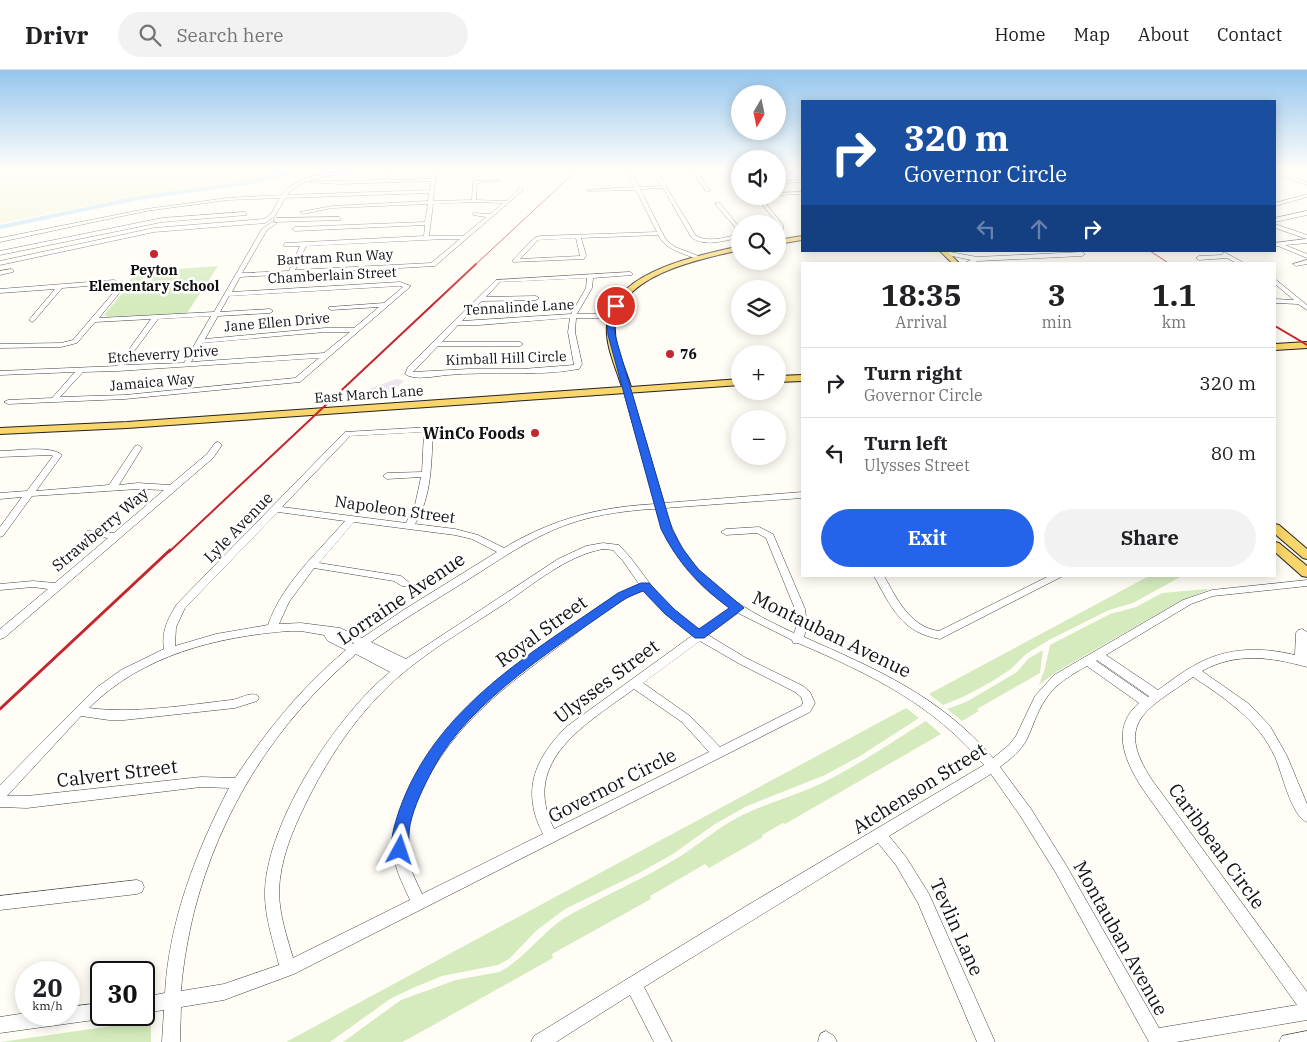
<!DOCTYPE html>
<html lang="en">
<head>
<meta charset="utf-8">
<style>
  body { margin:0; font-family:"IBM Plex Serif",serif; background:#f2f2f2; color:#202124; height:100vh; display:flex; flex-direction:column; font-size:19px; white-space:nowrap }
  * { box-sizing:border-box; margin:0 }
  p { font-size:16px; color:#757577 }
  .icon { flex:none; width:28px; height:28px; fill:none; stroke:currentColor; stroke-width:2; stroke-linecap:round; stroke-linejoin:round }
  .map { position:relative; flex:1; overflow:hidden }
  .details { position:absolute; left:801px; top:192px; width:475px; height:315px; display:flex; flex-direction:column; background:#fff; border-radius:0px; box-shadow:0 2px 12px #0003 }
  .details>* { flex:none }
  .guide { position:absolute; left:801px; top:30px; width:475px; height:152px; border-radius:0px; box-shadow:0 2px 12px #0003; background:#1a4fa0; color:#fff; overflow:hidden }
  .needle { width:32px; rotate:189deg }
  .buttons { position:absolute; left:731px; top:15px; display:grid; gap:10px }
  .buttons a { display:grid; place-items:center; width:55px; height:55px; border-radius:50%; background:#fff; box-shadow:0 2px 12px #0003; font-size:25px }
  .speed { position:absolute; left:15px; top:891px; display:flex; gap:10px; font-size:25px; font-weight:700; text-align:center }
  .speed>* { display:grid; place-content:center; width:65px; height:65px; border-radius:50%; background:#fff; box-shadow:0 2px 12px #0003; line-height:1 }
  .speed small { font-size:12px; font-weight:400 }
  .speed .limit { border:2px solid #111; border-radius:8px; background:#fff; color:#111 }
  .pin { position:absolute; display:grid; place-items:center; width:42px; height:42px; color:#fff; margin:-21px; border:2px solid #fff; border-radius:50%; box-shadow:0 1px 5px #0007 }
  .me { position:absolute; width:55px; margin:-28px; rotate:5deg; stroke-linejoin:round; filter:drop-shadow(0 0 4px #0008) }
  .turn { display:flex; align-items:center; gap:18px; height:105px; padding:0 20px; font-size:22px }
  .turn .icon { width:65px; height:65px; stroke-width:2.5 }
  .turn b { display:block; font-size:35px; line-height:42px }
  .lanes { display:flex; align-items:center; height:48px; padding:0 20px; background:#0003; justify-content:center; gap:25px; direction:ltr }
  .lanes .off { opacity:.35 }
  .eta { display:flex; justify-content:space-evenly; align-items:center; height:85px; text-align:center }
  .eta b { font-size:30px; font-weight:700; line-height:35px }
  .action { display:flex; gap:10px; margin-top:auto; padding:10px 20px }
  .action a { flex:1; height:58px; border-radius:30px; background:#2563eb; color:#fff; font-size:20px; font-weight:700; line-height:58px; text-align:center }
  .action a+a { background:#f2f2f2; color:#202124 }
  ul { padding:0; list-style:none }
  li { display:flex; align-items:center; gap:15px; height:70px; padding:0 20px; border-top:1px solid #e0e0e0 }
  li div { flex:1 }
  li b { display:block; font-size:19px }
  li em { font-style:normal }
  header { display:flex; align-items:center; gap:30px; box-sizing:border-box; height:70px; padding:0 25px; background:#fff; border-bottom:1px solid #e0e0e0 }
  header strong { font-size:24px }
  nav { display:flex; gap:28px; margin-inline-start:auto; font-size:18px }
  .search { width:350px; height:45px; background:#f2f2f2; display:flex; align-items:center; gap:12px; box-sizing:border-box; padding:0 18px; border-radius:28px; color:#757577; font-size:19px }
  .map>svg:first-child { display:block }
  .industrial { fill:#eee6ef }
  .farmland { fill:#f6f3d4 }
  .green { fill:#d5ebbd }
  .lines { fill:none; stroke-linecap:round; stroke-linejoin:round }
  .river { fill:#b9e0f7; fill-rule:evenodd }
  .minor-casing { stroke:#444; stroke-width:1 }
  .major-casing { stroke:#222; stroke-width:2 }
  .minor { fill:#fff; fill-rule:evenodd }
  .major { fill:#f9d66b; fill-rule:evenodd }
  .rail-far2 { stroke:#c4262e; stroke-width:1 }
  .rail-far1 { stroke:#c4262e; stroke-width:2 }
  .rail { stroke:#c4262e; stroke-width:3 }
  .route { fill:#2563eb; stroke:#184099 }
  .poi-dot { fill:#c4262e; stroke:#fff; stroke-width:2 }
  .labels { text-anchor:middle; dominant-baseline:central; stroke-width:5; stroke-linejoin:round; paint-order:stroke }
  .far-street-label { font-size:14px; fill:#111; stroke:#fff }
  .far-poi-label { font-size:14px; font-weight:bold; fill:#111; stroke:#fff }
  .poi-label { font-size:16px; font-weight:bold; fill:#111; stroke:#fff; text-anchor:end }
  .street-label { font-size:16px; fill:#111; stroke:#fff }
  .near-street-label { font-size:19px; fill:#111; stroke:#fff }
</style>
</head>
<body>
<header>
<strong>Drivr</strong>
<div class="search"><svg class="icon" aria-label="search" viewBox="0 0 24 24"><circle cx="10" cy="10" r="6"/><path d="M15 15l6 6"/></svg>Search here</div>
<nav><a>Home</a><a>Map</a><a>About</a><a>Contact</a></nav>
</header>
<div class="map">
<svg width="1307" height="972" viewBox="0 0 1307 972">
  <rect width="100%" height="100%" fill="#fffdf5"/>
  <path class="industrial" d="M397 309 404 311 392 322 353 324Z"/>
  <path class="farmland" d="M0 100H280L228 116 150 124 0 153Z"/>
  <path class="green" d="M218 196 187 243 108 247 104 245 130 214 129 211 136 202Z
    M1149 506H1182L1133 533 1109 540 1049 570 1026 584 1011 599 991 612 963 627 943 635 929 624Z
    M1207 519 1208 520 1182 530 1056 602 1039 615 1045 598 1050 575 1110 544 1136 537 1162 523Z
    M1043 580 1040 603 977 639 979 641 962 651 947 639 966 632 990 618 1017 602 1028 589Z
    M906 638 919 648 860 686 825 705 747 736 715 754 673 784 639 803 565 839 537 860 509 889 498 895 442 906 413 918 390 929 330 972H286Z
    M926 651 941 664 785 754 783 753 762 765 763 767 709 798 705 794 650 826 651 829 552 884 553 888 410 968 402 972H343L401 930 456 910 499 902C527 888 544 858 573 843 606 825 641 810 674 790 696 777 714 760 737 748 763 734 792 727 818 715 856 697 890 673 926 651Z
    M146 951 151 956V972H1Z"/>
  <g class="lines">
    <path class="river" d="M295 100H305L260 113 139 130 0 159V155L139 126 240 112Z"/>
    <defs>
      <path id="minor" d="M354 100 396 101 391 110 431 109 432 102 452 100 436 104 433 131 472 130 473 112 475 111 498 110 500 111 477 113 476 130 506 131 518 121V118H522V121L435 196 240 207 232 222 400 212 411 216 300 312 125 329 8 334 4 332 8 330 52 328 75 302 0 305V301L117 296 151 249 95 252 77 273 61 277 0 278V274L61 273 73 270 119 216 114 214 62 218 34 251 32 252 29 250 55 219 0 223V219L114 210 126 215 99 248 214 242 262 159 272 152 277 153 267 160 242 203 289 201 300 176H284V174L286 173 424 166 425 155 295 161 292 159 295 157 425 152 428 134 332 138 303 144 300 142 332 136 428 131 429 123 285 128 275 146 265 153 154 162 0 195V191L154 158 264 149 271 144 280 128 227 130 146 141 0 172V168L146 139 227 128 282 125C296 104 331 103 354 100ZM371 102 391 103 386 110 312 111 310 112 338 114 431 111 430 120 287 125C302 105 347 103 371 102ZM474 132 503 133 490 144 473 143V145L486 147 463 166H429L433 134ZM445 169H460L431 193 295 200 306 176ZM400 216 403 217 384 233 329 237 328 238 331 240 379 237 354 258H325L205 269 218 246 270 243 273 241 270 239 220 242 229 226ZM211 246 184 293 124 295 158 249ZM325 262H350L324 283 191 292 202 273ZM319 288 295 308 125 325 60 327 83 302 118 301Z
        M626 100H630L639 117 661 116 652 100H656L696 166C710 173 726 167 740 164V168C724 170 705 178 691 167L663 118 640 119 666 170 675 177 701 187V189H697C682 183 666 180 658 165L581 168 586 185 584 189 513 192V190L534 168 540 166 657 162 636 120 589 121 587 120 634 117ZM576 168 580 186 520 189 538 170Z
        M692 100H696L710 121H706Z
        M733 100H737L740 104V108Z
        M790 100 802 102V112L783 113 785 111 800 110 790 102Z
        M1275 101 1307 112V115L1275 104Z
        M802 122V124L778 125V123Z
        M1305 125H1307V127L1275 136V133Z
        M755 126H760L783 155V159L778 160V154Z
        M716 133H720L740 158V163L716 135Z
        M1307 141V145L1275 152V148Z
        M245 142 247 145 162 152 0 185V181L162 148Z
        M339 147 341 150 276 152 273 150 276 148Z
        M1275 154 1307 165V169L1275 158Z
        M1307 169V173L1285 175 1307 184V188L1278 176 1275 177V173Z
        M945 181 977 187 1082 182 1085 184 1082 186 978 191 971 194H962L971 190 943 184 942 183Z
        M1224 182 1246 194H1238L1227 188 1199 190 1196 188 1199 186 1222 185Z
        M1307 190V194L1296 196 1293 194Z
        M11 199 13 200V202L0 205V201Z
        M630 202 632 203V205L593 208 592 218 577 244H612L615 246 612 248H576L575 262 582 294 579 299C536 307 490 301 447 305 435 306 415 311 405 304L408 297 496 210ZM587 208 586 218 571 244 462 251 482 231 536 230 539 228 536 226 486 227 500 212ZM570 248 568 262 574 295 522 299H469L413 302 438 276H520L523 274 520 272H442L458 255H479Z
        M1275 209 1307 235V240L1298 234 1275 233V229L1294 230 1275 214Z
        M624 318H627L631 320 664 433 802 422V428L665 438C684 504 735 536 794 563L797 555 795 539 766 468 757 463 726 465 721 462 726 459 759 457 773 464 805 539 807 555 804 567C876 599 940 626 993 688L1009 675 1016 666 1035 626 1054 605 1183 530 1212 520 1307 510V516L1213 526 1191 534 1106 585 1158 620C1171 611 1183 601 1197 594 1228 577 1262 577 1295 585L1296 563 1298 560 1302 559 1307 562V597C1271 587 1236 582 1202 601L1249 634 1270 656 1287 686 1307 734V752C1291 746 1282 702 1275 687 1259 651 1225 628 1193 607 1148 639 1113 651 1152 710L1307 922V950L1176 972H1149L1056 803 1021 747 991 704 889 766 906 787 929 824 995 972H977L918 833 896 795 878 773 644 917 672 972H654L630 925 556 972H531L534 966 748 835 984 695C933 634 870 604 798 573H793L792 570 738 543 708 565 746 588 803 616 810 622 815 633 810 642 294 904 224 930 181 937 180 972H162L164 940 144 943V927L165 923C169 851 196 782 229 718L201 717 27 738 0 737V715L96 618 121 600 164 579C161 562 168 548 177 534L345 362 430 357 433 363C431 394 432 426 415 454L455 459 478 465 504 478C552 449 599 437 655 434L623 320ZM424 362 422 402 387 403 383 406 387 409 421 407 415 435 406 453 282 437 350 366ZM650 439H656C667 480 694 515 731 538L700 560 675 541 660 527 630 487 619 475 603 473 586 476 558 489 406 589 371 572C399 552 429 534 458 516 497 492 534 464 578 451 601 444 626 441 650 439ZM278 442 345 451C317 483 282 514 268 555L216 564 175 576 176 557 185 538ZM354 452 455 465 472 469 497 482 405 539 362 568 340 558 301 553 279 554 289 532 314 498 394 511 402 516H410L411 514 401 506 319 493ZM603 479 613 480 623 491 639 514C606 528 579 551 550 572 489 616 447 646 411 715 401 734 392 757 393 780 394 798 403 814 410 830L293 888C287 867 279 844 279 821 280 791 292 761 305 735 331 681 366 631 413 595 441 573 472 555 501 536 533 515 565 486 603 479ZM643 520 668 546 693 565 566 657C534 690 521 721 543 764L422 824C416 810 408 797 407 781 405 758 414 735 424 715 456 653 503 618 558 577 585 557 611 534 643 520ZM288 561H301L324 565 328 571 346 580C301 618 268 659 235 708L201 707 27 726H7L81 646 109 650H124L235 638 257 631 259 628 257 625C249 622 240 629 231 630 187 635 133 644 89 638 142 585 216 567 288 561ZM337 566H338L354 573V574ZM700 571 738 593 795 622 801 627 803 633 801 636 720 677 690 646 643 613ZM356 584 390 602C337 645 268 750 265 820 264 845 273 870 279 895L224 914 181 921C183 894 188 867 194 842 220 740 276 652 356 584ZM1097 590 1149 626 1148 627 1096 591ZM1087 596 1139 633C1110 658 1125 691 1142 718L1297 935 1159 958 1066 795 1031 739 1000 697C1010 689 1021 681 1027 669 1033 656 1037 642 1045 630 1055 614 1071 605 1087 596ZM634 619 682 652 709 682 554 759C519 690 588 653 634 619Z
        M218 372 222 375 213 388 4 568 0 569V559L48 519 33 517 0 520V514L33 511 55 513 108 468 87 465 85 463 87 461 114 463 164 420 138 419 32 426 3 466 0 467V457L22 427 0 429V423L27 421 53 386 51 385 0 387V381C16 381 51 375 62 385L36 421 109 415 135 376 138 375 142 378 119 415 138 413 170 415 207 384 215 373Z
        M874 506H884C897 529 910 557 939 561L1049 506H1063L940 569C902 563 891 537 874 506Z
        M137 810 142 812 144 817 142 822 137 824 0 840V826Z
        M101 933V945H108L101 949 0 963V947L26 943V945H69V937Z
        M826 961 834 966 837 972H818L820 964Z
        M1307 961V972H1279L1282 966Z"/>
      <path id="major" d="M802 166V170L778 174V170Z
        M740 176V180C701 189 621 204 615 254 613 275 625 297 631 317L740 309V315L127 358 0 364V358L127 352 622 317C616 298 605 275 607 255 612 201 698 186 740 176Z
        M940 181H947L960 194H953Z
        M1307 272V278L1275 280V274Z
        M802 305V311L778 312V306Z
        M1275 454 1279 455 1307 479V489L1303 488 1275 464Z
        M1275 472 1279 473 1307 496V507L1302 506 1275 482Z"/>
    </defs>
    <use href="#minor" class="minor-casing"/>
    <use href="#major" class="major-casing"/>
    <use href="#minor" class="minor"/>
    <use href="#major" class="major"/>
    <path class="rail-far2" d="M1150 181 1170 194
      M475 195 577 100"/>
    <path class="rail-far1" d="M1275 256 1307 275
      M169 482 476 194"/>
    <path class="rail" d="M0 639 170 480"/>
  </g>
  <linearGradient id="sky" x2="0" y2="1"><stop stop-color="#95c6ee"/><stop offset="0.42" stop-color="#fffefa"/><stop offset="1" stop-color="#fffefa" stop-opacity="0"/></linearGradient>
  <rect width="1307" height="236" fill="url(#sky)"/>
  <path class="route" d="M614 235 620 236 614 252 615 265 672 459 682 478 698 499 744 538 704 568H695L665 544 643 521 626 528C563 573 469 630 433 699 424 716 414 736 410 755 408 766 410 776 406 785L400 787 394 785C388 773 395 754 399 741 435 637 532 583 618 523L641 513H649L674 539 699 559 729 538C700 516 677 492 661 459L608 265 607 252Z"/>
  <g class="poi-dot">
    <circle cx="154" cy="184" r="5"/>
    <circle cx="670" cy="284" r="5"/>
    <circle cx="535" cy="363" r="5"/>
  </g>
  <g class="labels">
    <g class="far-street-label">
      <text transform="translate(335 187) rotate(-3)">Bartram Run Way</text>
      <text transform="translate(332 205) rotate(-3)">Chamberlain Street</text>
      <text transform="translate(519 237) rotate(-3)">Tennalinde Lane</text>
      <text transform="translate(277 252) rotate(-5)">Jane Ellen Drive</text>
      <text transform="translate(163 284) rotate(-4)">Etcheverry Drive</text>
      <text transform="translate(506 288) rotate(-2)">Kimball Hill Circle</text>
      <text transform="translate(152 312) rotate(-5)">Jamaica Way</text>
      <text transform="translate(369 324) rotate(-4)">East March Lane</text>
    </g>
    <g class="far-poi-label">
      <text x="154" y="200">Peyton<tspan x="154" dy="16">Elementary School</tspan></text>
      <text x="680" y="284" text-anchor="start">76</text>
    </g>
    <g class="poi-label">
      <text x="525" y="363">WinCo Foods</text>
    </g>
    <g class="street-label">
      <text transform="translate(395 439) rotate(8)">Napoleon Street</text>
      <text transform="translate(238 457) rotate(-46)">Lyle Avenue</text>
      <text transform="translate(100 459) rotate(-40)">Strawberry Way</text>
    </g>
    <g class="near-street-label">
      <text transform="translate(401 528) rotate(-34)">Lorraine Avenue</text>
      <text transform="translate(541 561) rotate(-36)">Royal Street</text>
      <text transform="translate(832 564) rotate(26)">Montauban Avenue</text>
      <text transform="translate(606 611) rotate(-37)">Ulysses Street</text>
      <text transform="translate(117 703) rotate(-7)">Calvert Street</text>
      <text transform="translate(612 715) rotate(-27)">Governor Circle</text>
      <text transform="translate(919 718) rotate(-32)">Atchenson Street</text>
      <text transform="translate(1217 776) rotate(54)">Caribbean Circle</text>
      <text transform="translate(957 857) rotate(66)">Tevlin Lane</text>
      <text transform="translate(1121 868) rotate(61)">Montauban Avenue</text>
    </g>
  </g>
</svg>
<div class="buttons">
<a><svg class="needle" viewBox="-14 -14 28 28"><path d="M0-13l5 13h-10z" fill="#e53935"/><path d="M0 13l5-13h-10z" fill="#757577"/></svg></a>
<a><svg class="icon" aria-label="sound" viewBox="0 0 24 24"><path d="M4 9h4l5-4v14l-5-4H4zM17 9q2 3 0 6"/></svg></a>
<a><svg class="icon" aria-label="search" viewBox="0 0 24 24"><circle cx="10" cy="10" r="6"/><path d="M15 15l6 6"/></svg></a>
<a><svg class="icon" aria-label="layers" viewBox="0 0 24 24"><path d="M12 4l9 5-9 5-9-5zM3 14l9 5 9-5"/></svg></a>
<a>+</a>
<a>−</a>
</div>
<div class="speed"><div>20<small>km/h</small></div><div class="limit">30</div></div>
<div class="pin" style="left:616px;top:236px;background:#d93025"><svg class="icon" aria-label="arrive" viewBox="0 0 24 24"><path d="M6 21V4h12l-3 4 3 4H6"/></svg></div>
<svg class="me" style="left:400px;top:780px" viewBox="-20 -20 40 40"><path d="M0-17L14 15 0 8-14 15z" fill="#2563eb" stroke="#fff" stroke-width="4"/></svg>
<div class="guide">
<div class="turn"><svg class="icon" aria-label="right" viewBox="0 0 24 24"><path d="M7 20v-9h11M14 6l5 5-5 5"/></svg><div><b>320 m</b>Governor Circle</div></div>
<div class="lanes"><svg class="icon off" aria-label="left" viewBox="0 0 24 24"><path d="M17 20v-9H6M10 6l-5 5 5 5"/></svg><svg class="icon off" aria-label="ahead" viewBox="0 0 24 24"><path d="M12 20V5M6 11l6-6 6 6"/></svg><svg class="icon" aria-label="right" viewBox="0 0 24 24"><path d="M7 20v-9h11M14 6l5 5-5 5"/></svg></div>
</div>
<section class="details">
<div class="eta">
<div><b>18:35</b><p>Arrival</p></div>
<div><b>3</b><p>min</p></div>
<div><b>1.1</b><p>km</p></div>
</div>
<ul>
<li><svg class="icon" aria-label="right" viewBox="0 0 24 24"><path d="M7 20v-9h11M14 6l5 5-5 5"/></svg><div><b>Turn right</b><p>Governor Circle</p></div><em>320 m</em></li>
<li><svg class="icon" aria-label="left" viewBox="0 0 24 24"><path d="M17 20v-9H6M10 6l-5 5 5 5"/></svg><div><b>Turn left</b><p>Ulysses Street</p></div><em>80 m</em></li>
</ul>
<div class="action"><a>Exit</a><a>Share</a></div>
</section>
</div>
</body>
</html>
